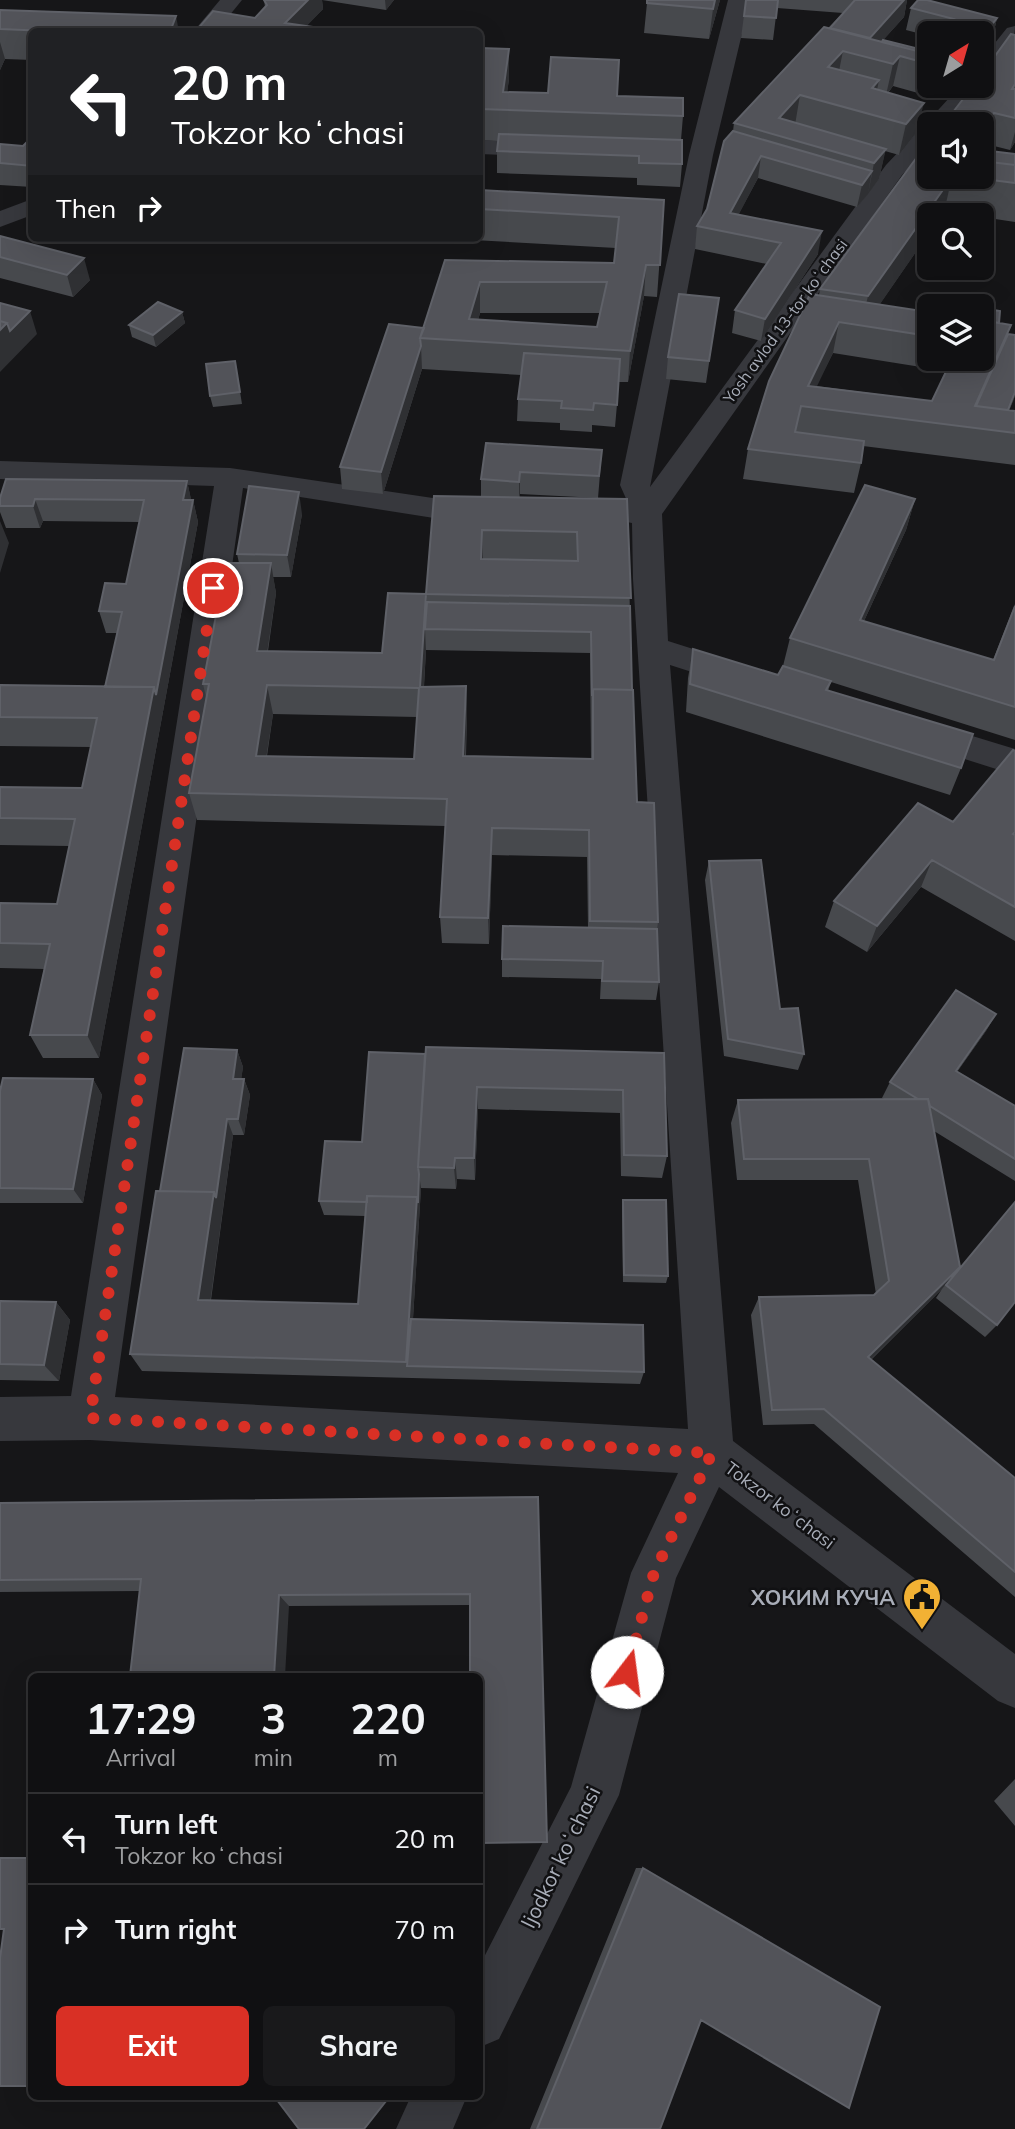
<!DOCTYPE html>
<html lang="en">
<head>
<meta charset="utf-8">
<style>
  body { margin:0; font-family:Mulish,sans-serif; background:#19191b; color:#f1f3f6; height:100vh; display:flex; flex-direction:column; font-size:26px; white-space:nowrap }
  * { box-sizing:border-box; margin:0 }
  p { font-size:23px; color:#9c9d9f }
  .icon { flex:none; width:38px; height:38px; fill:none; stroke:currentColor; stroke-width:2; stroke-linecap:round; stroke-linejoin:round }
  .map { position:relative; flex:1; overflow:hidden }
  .drawer { position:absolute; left:28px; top:1673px; width:455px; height:427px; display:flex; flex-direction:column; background:#101012; border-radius:10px; box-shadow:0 7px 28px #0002,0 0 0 2px #303032 }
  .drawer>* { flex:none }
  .hud { position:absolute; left:28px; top:28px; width:455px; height:214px; border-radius:10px; box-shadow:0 7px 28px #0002,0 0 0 2px #303032; background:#202124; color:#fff; overflow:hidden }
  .needle { width:46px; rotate:37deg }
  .tools { position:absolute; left:917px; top:21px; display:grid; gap:14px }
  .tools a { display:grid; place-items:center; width:77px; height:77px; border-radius:10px; background:#101012; box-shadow:0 7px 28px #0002,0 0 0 2px #303032; font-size:35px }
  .pin { position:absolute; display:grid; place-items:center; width:60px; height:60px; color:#fff; margin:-30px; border:4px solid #fff; border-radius:50%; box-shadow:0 2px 7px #0007 }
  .me { position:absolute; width:77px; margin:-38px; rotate:15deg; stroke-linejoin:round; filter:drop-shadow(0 0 5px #0008) }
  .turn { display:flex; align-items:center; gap:24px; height:147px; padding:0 28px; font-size:32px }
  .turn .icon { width:91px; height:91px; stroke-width:2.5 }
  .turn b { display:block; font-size:49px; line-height:60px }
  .then { display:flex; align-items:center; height:66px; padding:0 28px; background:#0003; gap:14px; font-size:26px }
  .eta { display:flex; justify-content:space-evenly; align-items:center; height:119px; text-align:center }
  .eta b { font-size:42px; font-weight:700; line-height:49px }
  .action { display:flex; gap:14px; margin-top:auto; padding:14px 28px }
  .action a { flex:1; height:80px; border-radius:10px; background:#d93025; color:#fff; font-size:28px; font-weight:700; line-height:80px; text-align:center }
  .action a+a { background:#19191b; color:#f1f3f6 }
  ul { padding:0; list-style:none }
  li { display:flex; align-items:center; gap:21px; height:91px; padding:0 28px; border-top:2px solid #303032 }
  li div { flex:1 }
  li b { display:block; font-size:26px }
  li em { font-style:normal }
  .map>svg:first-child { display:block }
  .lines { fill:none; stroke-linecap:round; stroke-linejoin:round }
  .minor { fill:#37383d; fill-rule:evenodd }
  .wall { fill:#47494d; fill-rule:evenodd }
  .shaded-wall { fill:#2f3033 }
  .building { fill:#525359; stroke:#5f6168; stroke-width:2; fill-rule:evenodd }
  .route { stroke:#d93025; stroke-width:12; stroke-dasharray:0 21.6 }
  .labels { text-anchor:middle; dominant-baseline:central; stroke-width:5; stroke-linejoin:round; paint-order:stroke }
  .far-street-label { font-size:16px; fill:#a8adb8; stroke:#111113 }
  .street-label { font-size:18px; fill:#a8adb8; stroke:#111113 }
  .near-poi-label { font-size:21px; font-weight:bold; fill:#a8adb8; stroke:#111113; text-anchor:end }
  .near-street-label { font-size:21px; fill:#a8adb8; stroke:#111113 }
</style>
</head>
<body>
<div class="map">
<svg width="1015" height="2129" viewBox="0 0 1015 2129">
  <rect width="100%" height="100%" fill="#161618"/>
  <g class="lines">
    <path class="minor" d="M220 0H242L216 32H193Z
      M728 0H750L713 155 650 487 886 165 921 128 928 126 930 119 960 86H983L950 124H929V147L902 175 662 514 668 641 753 668 758 676 753 684 742 688 670 665 733 1441 1015 1654V1708L998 1701 719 1487 676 1578 619 1795 499 2039 480 2047V1965L571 1787 631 1573 678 1473 90 1440 0 1441V1397L71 1396 214 486 0 479V461L230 468 453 501 495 505 500 512 495 519 453 521 243 488 115 1397 688 1429 633 579 632 523 616 520 611 513 616 506 628 503 620 485 689 155Z
      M1015 26C1015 46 1004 75 982 80V59L1007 28Z
      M480 140 548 143 556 145 560 150 556 155 548 157 480 154Z
      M32 199V215L0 227V211Z
      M920 720 1015 749V775L908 741 903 732 908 723Z
      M411 2096H467L453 2129H396Z"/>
  </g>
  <path class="wall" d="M264 0H394L386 10 322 0 323 9 306 26 341 31 195 32 255 18 265 7Z
    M720 0 709 39 644 33 647 3Z
    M746 0H907L904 17 883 40 927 51 929 49V86H955L943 100 893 86 888 93 916 133 899 155 885 151 879 179 857 207 758 178 738 215 818 254 761 341 732 333 735 310 767 264 695 249 697 226 707 209 733 131 734 123 843 13 777 8 773 40 741 38Z
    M918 0H927L997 18 992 40 982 52V33H929V36L906 30 911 8Z
    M0 10 179 32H32V60L5 59 0 70Z
    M1015 35V142L1010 150 986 144 982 150 1015 154V222L982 217V215H967L944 212 942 215H929V233L879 305 920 311 923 299 929 306V359H982L999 323 1008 334 1015 335V396L1009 411H1015V465L863 446 861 463 854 493 743 479 748 449 819 295 820 289 929 177H982V124ZM833 353 946 371 932 401 816 386Z
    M480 48 509 49V79L507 92 617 96 683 116 681 140 682 164 680 187 637 185V178L497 173V151L498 141 480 140Z
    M32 137V187L0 185V144L23 146Z
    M480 190 664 200 657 297 644 296 628 382H619L615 427 592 425V432L560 430V423L517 421 518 399 521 375 422 369 383 494 342 489 340 467 424 328 445 260 614 263 616 248 473 240V238H480ZM480 313H600L597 327 478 320Z
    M0 236 90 280 73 297 0 278Z
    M719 298 706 383 666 379 668 357Z
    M182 312 185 323 156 347 132 337 129 325Z
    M235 361 242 404 213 407 210 396Z
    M602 450 598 498 520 494V497L627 499 632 690 637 802 658 922 657 930 659 982 656 1000 600 999 601 979 502 977V959L588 928 587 857 492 855 489 944 442 943 440 917 445 826 197 820 189 793 206 697 203 684 239 563 237 554 302 514 291 577H273L276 593 268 651 382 653 426 594 481 497V479ZM426 650 590 653 591 759 466 756 467 715 466 686 424 687ZM273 714 417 717 414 759 267 756Z
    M187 481 191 500H193L198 522 99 1058H43L30 1035 44 969 0 968V903L57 904 69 846 0 845V787L82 788 91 747 0 746V685L105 687 117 633H106L99 611 126 584 139 522 43 521 40 528H6L0 512V498Z
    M915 499 906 530 864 621 993 660 1015 604V740L831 682 828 691 961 768 950 795 686 712 688 678 693 649 778 675 783 666 790 638Z
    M1015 751V941L921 887 867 952 825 927 834 901 953 822Z
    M709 861 780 1009 804 1054 798 1070 724 1056 705 880Z
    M996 1014 986 1031 957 1072 1015 1106V1181L934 1131 960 1267 997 1325 985 1337 936 1298 942 1289 871 1360 1015 1478V1597L814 1424 763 1425 751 1315 759 1297 874 1295 876 1294 858 1180H737L731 1123 738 1100 884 1099 882 1098 890 1082Z
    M237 1050 243 1067 241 1079H244L250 1095 244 1135H233L211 1300 358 1304 365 1216 324 1215 319 1201 425 1054 664 1053 667 1156 662 1178 621 1176 620 1113 478 1109 475 1180 457 1179 456 1189 421 1188 413 1319 644 1372 640 1384 142 1371 130 1354 160 1191Z
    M93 1079 102 1095 83 1203H0V1091Z
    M623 1200 668 1276 666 1283 623 1282 622 1208Z
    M0 1301 56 1302 70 1320 59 1381 0 1380Z
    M538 1497 547 1842 545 1843H480V1676L470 1605 289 1606 140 1591 0 1592V1503Z
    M1015 1779V1826L994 1801Z
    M636 1868H643L701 2020 660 2129H530Z"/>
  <path class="shaded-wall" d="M308 0H322L323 9 301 32 285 23Z
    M385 0H394L386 10Z
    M715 0H720L709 39 713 9Z
    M904 0H907L904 17 868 57 863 46Z
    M176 16 179 32H170Z
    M997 18 992 40 982 52V37Z
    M0 42 5 59 0 70Z
    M509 49V79L505 110 503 92Z
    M843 51 837 81 828 67Z
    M900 56 893 86 886 95 893 64Z
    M879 80 873 111 872 88Z
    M947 86H955L943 100Z
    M800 95 795 125 779 118Z
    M924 103 916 133 899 155 906 124Z
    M994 113 986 144 982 150V131Z
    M1015 132V142L1010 150Z
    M886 149 879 179 868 194 874 163Z
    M761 156 758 178 729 233 730 213Z
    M872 171 868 194 857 207 862 185Z
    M952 177 944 212 942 215H929V233L865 326 861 325 868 296Z
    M822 231 818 254 761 341 765 319Z
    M84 258 90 280 73 297 67 275Z
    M646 265 644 296 628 382 630 351Z
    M480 282V313L472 342 469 319Z
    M30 311 37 334 0 372V330L7 323Z
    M182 312 185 323 156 347 153 335Z
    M839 322 833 353 807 407 808 386Z
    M421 346 422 369 383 494 381 472Z
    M1015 392V396L1000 431 1004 419Z
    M520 472V494L519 504V482Z
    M187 481 192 503 183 500Z
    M299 492 302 514 291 577 287 555Z
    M35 499 43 521 40 528 33 506Z
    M915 499 906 530 851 649 860 620Z
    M193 500 198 522 99 1058 87 1035 154 687Z
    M0 521 9 543 0 573Z
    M482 530 483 560 481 559Z
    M271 563 276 593 263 680 257 651Z
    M426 594 428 624 425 629 426 650 422 715 420 687Z
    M267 685 273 714 262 784 256 756Z
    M466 686 467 715 464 784 463 756Z
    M492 828V855L489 944 488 918Z
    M932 860 921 887 867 952 877 926Z
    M996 1014 986 1031 946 1087 956 1071Z
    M237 1050 243 1067 239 1095 233 1079Z
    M93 1079 102 1095 83 1203 73 1189Z
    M244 1079 250 1095 244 1135 238 1119Z
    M477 1087 478 1109 475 1180 474 1158Z
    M227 1119 233 1135 208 1318 198 1300 214 1192Z
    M455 1158 457 1179 456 1189 454 1168Z
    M419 1174 421 1188 410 1366H407L406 1362Z
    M960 1267 942 1289 856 1374 868 1357Z
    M56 1302 70 1320 59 1381 44 1365Z
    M279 1595 289 1606 285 1676H274Z"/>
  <path class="building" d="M264 0H308L285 23 341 31 252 32 236 29 234 32H195L213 11 255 18 267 5Z
    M647 0H715L713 9 647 3Z
    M746 0H778L776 18 744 16Z
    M855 0H904L870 38 830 28Z
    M918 0H927L997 18 982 37V33H942L954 19 911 8Z
    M0 10 176 16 170 32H72L0 29Z
    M824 27 929 54V64L900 56 893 64 843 51 828 67 879 80 872 88 924 103 906 124 800 95 779 118 886 149 874 163 734 123Z
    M1011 34 1015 35V84L1012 89H1015V118L994 113 982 131V124H944L973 86H982V74Z
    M883 40 927 51 929 49V54L882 42Z
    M480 48 509 49 503 92 548 93 551 57 619 60 617 96 683 98V116L480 109Z
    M733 131 872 171 862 185 761 156 730 213 822 231 765 319 735 310 781 243 697 226 707 209 724 141Z
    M499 134 682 140V164L639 163V156L497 151Z
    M32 137V166L0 163V144L23 146Z
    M929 145V154L923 153Z
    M982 150 1015 154V165L982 161Z
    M920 153 929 154V177H952L868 296 820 289Z
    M982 161 1015 165V183L968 177H982Z
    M480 190 664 200 660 265H646L630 351 420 338 445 260 614 263 619 217 480 209ZM480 282H607L597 327 469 319Z
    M0 236 84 258 67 275 0 257Z
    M679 294 719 298 709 361 668 357Z
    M810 294 929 312V336L839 322 808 386 932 401 952 359H982V320L1011 325 975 406 1015 411V433L801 406 795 432 864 441 861 463 748 449 769 381Z
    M923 299 968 306H929V312L921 311Z
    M158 302 182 312 153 335 129 325Z
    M0 303 30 311 10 331 7 323 0 321Z
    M982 308 1000 311 999 323 982 320Z
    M0 321 7 323 0 330Z
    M389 324 424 328 420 338 421 346 381 472 340 467Z
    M1008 334 1015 335V392L1008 410 976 406Z
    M524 353 620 359 617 405 594 403 593 410 561 408 562 401 518 399Z
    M235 361 240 392 210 396 206 364Z
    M486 443 602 450 599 476 520 472 519 482 481 479Z
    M6 479 187 481 183 500H193L156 695 154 687H105L122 612 99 611 105 583 126 584 144 500 35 499 33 506H0V498Z
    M865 485 915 499 860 620 994 660 1015 606V707L790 638Z
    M249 486 299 492 287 555 237 554Z
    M434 496 627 499 631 598 426 594ZM482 530 577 532 578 561 481 559Z
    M226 563H271L257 651 382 653 388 593 426 594 420 687 466 686 463 756 593 759V689L633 690 637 802 654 803 658 922 590 921 589 830 492 828 488 918 440 917 447 799 189 793 209 684H203ZM267 685 419 688 414 759 256 756Z
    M427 602 630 606 632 690 593 689 592 696 591 632 425 629Z
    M693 649 778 675 783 666 831 681 826 690 973 734 961 768 690 684Z
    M0 685 154 687 87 1035H30L50 944 0 943V903L57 904 75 819 0 818V787L82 788 97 718 0 717Z
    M1013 750 1015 751V832L1013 834 1015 835V907L932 860 877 926 834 901 918 803 953 822Z
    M761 860 780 1009 798 1008 804 1054 728 1039 709 861Z
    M503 926 657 929 659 982 602 981 603 961 502 959Z
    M956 990 996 1014 956 1071 1015 1106V1159L930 1106 928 1099H918L890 1082Z
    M426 1047 664 1053 667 1156 624 1155 623 1090 477 1087 474 1158H455L454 1168 418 1167Z
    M184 1048 237 1050 233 1079H244L238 1119H227L216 1198 214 1192 160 1191Z
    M369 1052 425 1054 418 1167 419 1174 418 1203 417 1197 367 1196V1202L319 1201 325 1141 362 1142Z
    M3 1078 93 1079 73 1189 0 1188V1091Z
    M928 1099 960 1267 868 1357 1015 1478V1572L824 1409 772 1410 759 1297 874 1295 889 1281 869 1159H744L738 1100Z
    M156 1191 214 1192 198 1300 358 1304 367 1196 417 1197 406 1362 130 1354Z
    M623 1200H666L668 1276 624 1275Z
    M1015 1202V1302L997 1325 946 1285Z
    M0 1301 56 1302 44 1365 0 1364Z
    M411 1319 643 1325 644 1372 407 1366Z
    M538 1497 547 1842 480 1843V1676H470V1594L279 1595 274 1676H130L141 1579 0 1580V1503Z
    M0 1858H32V2086H0V1958L4 1929H0Z
    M643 1868 880 2007 849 2108 701 2020 660 2129H537Z
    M274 2096H390L364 2129H299Z"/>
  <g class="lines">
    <path class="route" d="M213 588 90 1418 712 1453 654 1573 627 1672"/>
  </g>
  <defs>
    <symbol id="civic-pin" viewBox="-11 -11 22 30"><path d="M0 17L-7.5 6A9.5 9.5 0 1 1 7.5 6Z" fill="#f2b134" stroke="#111113"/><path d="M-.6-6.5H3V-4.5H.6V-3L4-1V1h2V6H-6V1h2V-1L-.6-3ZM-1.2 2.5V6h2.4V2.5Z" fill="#111"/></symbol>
  </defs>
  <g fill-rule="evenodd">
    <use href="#civic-pin" x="900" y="1575" width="44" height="60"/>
  </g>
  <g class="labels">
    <g class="far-street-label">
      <text transform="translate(785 321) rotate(-54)">Yosh avlod 13-tor koʻchasi</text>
    </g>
    <g class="street-label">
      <text transform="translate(780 1505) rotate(37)">Tokzor koʻchasi</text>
    </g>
    <g class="near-poi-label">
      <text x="895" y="1597">ХОКИМ КУЧА</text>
    </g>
    <g class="near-street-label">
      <text transform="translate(560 1857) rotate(-64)">Ijodkor koʻchasi</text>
    </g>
  </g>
</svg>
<div class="tools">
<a><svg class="needle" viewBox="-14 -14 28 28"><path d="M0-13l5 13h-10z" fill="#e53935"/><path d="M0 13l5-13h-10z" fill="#9c9d9f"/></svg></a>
<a><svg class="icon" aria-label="sound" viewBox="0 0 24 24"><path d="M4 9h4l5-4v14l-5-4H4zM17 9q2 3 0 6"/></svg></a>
<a><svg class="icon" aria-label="search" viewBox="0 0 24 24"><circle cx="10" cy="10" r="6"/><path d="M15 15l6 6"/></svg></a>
<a><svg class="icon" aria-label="layers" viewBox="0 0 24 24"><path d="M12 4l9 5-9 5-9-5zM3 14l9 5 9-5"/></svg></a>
</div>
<div class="pin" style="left:213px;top:588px;background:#d93025"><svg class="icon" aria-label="arrive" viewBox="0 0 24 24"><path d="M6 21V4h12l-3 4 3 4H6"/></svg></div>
<svg class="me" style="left:627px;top:1672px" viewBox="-20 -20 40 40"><circle r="19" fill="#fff"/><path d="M0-13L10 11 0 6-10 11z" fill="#d93025"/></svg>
<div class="hud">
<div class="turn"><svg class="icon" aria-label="left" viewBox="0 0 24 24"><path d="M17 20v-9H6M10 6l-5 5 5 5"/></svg><div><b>20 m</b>Tokzor koʻchasi</div></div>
<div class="then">Then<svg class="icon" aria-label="right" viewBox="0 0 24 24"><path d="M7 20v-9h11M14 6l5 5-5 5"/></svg></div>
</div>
<section class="drawer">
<div class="eta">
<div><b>17:29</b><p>Arrival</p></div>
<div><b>3</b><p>min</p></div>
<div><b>220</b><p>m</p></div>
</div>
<ul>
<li><svg class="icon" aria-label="left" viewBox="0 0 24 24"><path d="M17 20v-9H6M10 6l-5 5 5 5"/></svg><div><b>Turn left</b><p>Tokzor koʻchasi</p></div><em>20 m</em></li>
<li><svg class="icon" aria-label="right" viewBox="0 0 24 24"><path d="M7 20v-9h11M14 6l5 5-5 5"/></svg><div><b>Turn right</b></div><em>70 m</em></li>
</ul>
<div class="action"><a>Exit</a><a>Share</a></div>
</section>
</div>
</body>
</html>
